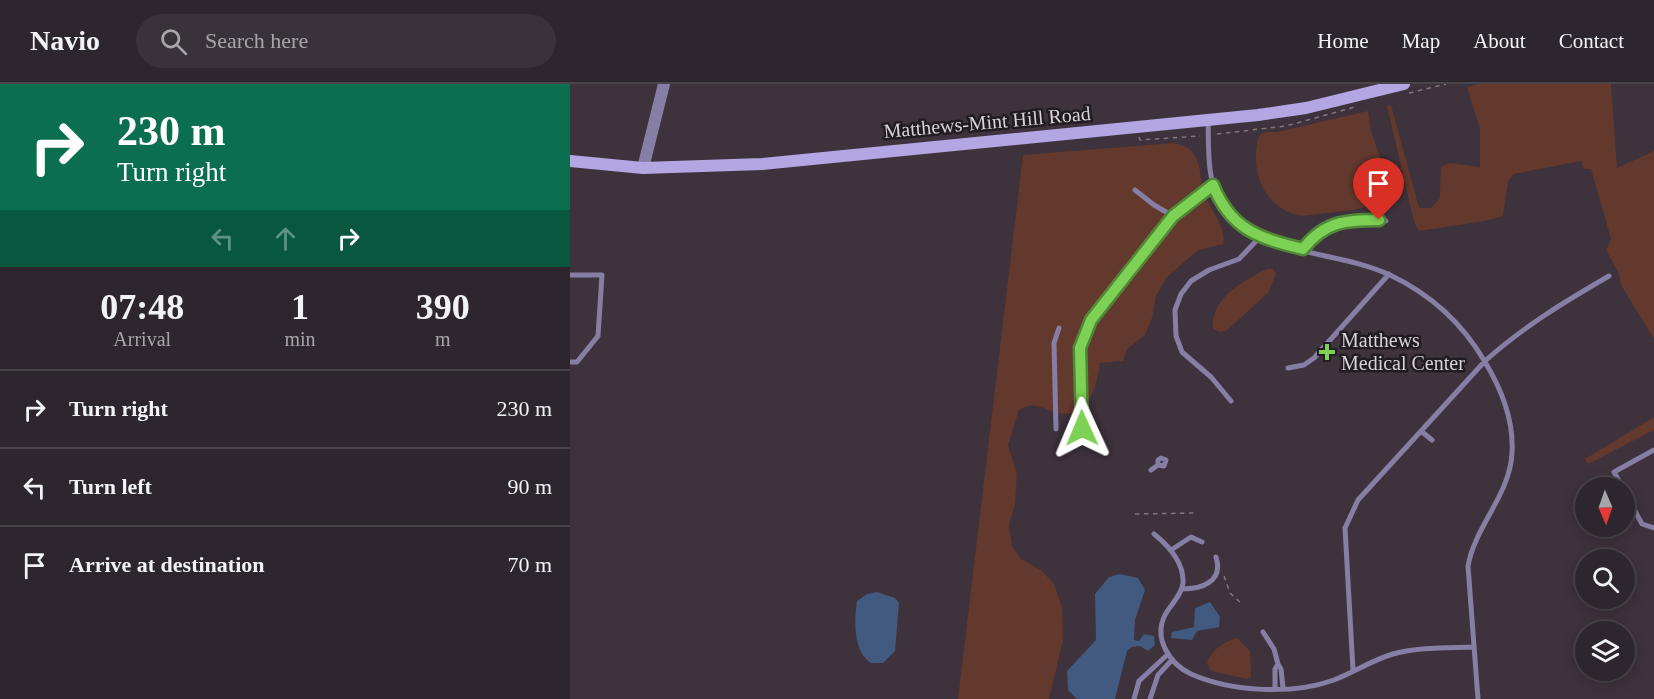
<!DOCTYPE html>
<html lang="en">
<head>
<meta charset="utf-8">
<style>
  body { margin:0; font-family:"Times New Roman",serif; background:#3a323a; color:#f1f3f6; height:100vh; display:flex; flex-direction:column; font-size:22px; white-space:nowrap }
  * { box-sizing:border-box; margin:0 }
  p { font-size:20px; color:#a7a5aa }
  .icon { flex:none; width:33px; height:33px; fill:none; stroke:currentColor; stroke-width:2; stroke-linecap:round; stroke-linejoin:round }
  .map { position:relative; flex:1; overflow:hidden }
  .panel { display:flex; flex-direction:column; background:#2e262e; width:570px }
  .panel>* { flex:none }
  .guide { background:#0b6e4f; color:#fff; overflow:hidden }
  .needle { width:39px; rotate:178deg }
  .buttons { position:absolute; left:1005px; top:393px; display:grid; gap:12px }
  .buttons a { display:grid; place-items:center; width:60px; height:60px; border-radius:50%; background:#2e262e; box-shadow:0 3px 15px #0003,0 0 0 2px #49434a; font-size:30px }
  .pin { position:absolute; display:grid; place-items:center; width:51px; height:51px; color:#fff; margin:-62px -26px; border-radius:50% 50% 50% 0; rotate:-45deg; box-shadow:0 0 6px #0007 }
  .pin .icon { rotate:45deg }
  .me { position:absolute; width:66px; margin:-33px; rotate:359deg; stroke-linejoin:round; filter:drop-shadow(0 0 4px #0008) }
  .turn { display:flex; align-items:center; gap:21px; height:126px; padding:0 18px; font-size:27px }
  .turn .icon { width:78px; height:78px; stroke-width:2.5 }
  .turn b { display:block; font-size:42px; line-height:51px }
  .lanes { display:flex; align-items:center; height:57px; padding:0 18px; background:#0003; justify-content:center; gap:30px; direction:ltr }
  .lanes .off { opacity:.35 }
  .eta { display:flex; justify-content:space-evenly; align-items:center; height:102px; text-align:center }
  .eta b { font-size:36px; font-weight:800; line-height:42px }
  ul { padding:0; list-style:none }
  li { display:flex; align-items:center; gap:18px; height:78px; padding:0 18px; border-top:2px solid #49434a }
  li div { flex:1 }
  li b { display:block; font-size:22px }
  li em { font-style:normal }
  header { display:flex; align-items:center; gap:36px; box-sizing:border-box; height:84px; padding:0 30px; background:#2e262e; border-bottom:2px solid #49434a }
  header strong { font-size:28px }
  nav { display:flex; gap:33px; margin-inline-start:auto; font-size:21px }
  .search { width:420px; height:54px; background:#3a323a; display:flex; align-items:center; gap:15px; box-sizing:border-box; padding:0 21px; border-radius:33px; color:#a7a5aa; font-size:22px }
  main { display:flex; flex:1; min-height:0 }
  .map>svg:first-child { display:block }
  .green { fill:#63382d }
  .water { fill:#425980 }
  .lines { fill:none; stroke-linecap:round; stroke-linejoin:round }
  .path { stroke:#817780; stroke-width:1.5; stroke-dasharray:4.5 4.5; stroke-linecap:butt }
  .service { stroke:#867ea4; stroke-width:5 }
  .tertiary { stroke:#867ea4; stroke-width:12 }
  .secondary { stroke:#b3a6e3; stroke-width:12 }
  .route-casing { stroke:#518837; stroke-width:15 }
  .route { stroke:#7dd154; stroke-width:10 }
  .poi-dot { fill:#7dd154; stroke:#211c21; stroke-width:2 }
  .labels { text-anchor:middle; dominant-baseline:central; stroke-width:5; stroke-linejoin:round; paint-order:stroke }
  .street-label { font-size:20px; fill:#d9d2d8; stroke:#211c21 }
  .poi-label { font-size:20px; fill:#d9d2d8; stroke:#211c21; text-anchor:start }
</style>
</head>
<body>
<header>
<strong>Navio</strong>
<div class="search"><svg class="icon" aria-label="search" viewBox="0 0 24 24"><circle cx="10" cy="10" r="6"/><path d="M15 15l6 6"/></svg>Search here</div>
<nav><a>Home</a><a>Map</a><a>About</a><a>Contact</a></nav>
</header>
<main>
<section class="panel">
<div class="guide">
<div class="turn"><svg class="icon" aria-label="right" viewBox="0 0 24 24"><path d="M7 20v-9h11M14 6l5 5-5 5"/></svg><div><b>230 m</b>Turn right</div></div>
<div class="lanes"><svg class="icon off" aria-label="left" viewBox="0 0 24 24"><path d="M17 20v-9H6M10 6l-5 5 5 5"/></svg><svg class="icon off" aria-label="ahead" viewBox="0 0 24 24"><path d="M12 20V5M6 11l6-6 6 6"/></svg><svg class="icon" aria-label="right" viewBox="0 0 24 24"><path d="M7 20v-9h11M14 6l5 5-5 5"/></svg></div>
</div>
<div class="eta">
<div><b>07:48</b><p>Arrival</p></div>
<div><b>1</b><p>min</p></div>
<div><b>390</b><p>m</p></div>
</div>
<ul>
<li><svg class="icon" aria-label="right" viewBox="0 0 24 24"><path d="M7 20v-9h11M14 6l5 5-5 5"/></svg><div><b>Turn right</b></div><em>230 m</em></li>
<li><svg class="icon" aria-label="left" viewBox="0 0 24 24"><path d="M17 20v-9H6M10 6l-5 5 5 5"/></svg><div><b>Turn left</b></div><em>90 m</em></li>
<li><svg class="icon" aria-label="arrive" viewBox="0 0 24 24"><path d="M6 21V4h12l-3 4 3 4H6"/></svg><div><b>Arrive at destination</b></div><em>70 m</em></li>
</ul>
</section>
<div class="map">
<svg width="1084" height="615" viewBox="0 0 1084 615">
  <rect width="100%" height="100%" fill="#3e323d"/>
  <path class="green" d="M908 0H1041L1047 84 1084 67V255L1051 201 1049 190 1036 166 1041 155 1021 85H1014L1011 77 944 90 938 97 933 132 915 137 849 147 844 138 817 22 821 21 848 120 850 124H861L870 114 871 83 880 79 910 83V45L897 3Z
    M798 27 801 47 823 113 820 117 783 126 731 132C693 124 679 86 689 52L695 48H707Z
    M604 59C612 61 619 63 624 70 632 82 630 99 635 112 641 125 657 145 653 160L628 166 596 194 586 212 582 234 575 251 557 265 553 277 530 279C527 301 519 336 488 329 472 325 465 316 449 326L438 361 447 390 445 420 439 441 442 462 451 475 471 486 484 500 492 523 493 556 479 615H388L453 71Z
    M697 185H703L706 190 698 209 656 247 649 248 643 244C640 215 674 196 697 185Z
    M1084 333V346L1018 380 1015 375Z
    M667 554 680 567 681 593 677 595 641 587 637 580C640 567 653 558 667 554Z"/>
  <path class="water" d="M550 490 568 494 575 506 565 536 564 556 569 557 574 550 584 552 585 561 578 567 570 562 562 563 557 567 545 615H507L498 606 497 587 526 556 525 510 539 493Z
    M307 508 325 514 329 519 325 567 313 579H301C283 567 284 537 287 517L297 510Z
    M640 518 650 533 649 543 627 547 622 556 601 554 602 548 624 543 625 524Z"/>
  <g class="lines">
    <path class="path" d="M839 9 876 0
      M647 50 716 42 785 23
      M569 53 570 56 630 52
      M565 430 626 429
      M654 492 660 509 671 519"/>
    <path class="service" d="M638 36C639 62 636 98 652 121 689 174 765 165 820 191 860 210 893 240 915 278 932 306 944 336 942 369 940 411 905 442 898 482L908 615
      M565 106 584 121 603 132
      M733 165C753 138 783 132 816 137
      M0 191H32L28 252 7 278H0
      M718 284 734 281 744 274 819 190
      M661 317 641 293 612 268 606 252 605 226 611 210 621 197 639 186 669 175 689 154
      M512 344 510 264 521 236 603 132 643 101
      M486 345 484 259 489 244
      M851 347 862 356
      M581 386 588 381 594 382 596 376 591 374 588 376V381
      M1053 404 1044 388 1084 366
      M1054 407 1072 440 1084 444
      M584 450C599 462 614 479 613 499 612 511 600 521 595 531 583 555 600 580 621 590 662 608 722 611 764 596 785 588 802 576 823 570 849 563 877 564 904 563
      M601 466 621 453 632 458
      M612 505C631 505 654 498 646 473
      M693 548 704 565 708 580
      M783 586 775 444 788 416 915 277C953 243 994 218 1039 192
      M705 604V585L708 580 711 585 713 604
      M564 615 569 597 597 571
      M580 615 588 591 601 577"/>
    <path class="tertiary" d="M73 84 94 0"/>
    <path class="secondary" d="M0 77 73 84 192 80 688 31 736 24 834 0"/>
  </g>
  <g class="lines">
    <defs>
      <path id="route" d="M512 344 510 264 521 236 603 132 643 101C661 146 689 154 733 165 755 137 776 136 809 136"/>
    </defs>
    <use href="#route" class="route-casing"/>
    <use href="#route" class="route"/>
  </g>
  <path class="poi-dot" d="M754 259h6v6h6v6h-6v6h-6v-6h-6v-6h6z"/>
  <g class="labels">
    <g class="street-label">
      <text transform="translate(417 38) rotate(-5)">Matthews-Mint Hill Road</text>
    </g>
    <g class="poi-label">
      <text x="771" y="256">Matthews<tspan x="771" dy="23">Medical Center</tspan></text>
    </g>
  </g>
</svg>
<div class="buttons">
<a><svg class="needle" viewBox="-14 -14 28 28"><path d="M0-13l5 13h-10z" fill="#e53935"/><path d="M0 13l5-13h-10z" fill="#a7a5aa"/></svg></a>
<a><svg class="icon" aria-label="search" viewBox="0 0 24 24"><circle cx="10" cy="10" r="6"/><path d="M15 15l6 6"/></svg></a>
<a><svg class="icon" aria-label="layers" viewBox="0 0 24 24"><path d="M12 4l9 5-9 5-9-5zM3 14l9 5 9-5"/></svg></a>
</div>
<div class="pin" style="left:809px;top:136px;background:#d93025"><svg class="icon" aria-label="arrive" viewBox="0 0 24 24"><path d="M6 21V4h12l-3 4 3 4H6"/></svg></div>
<svg class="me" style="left:512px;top:344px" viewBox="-20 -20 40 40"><path d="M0-17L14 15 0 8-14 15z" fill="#7dd154" stroke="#fff" stroke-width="4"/></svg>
</div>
</main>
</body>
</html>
